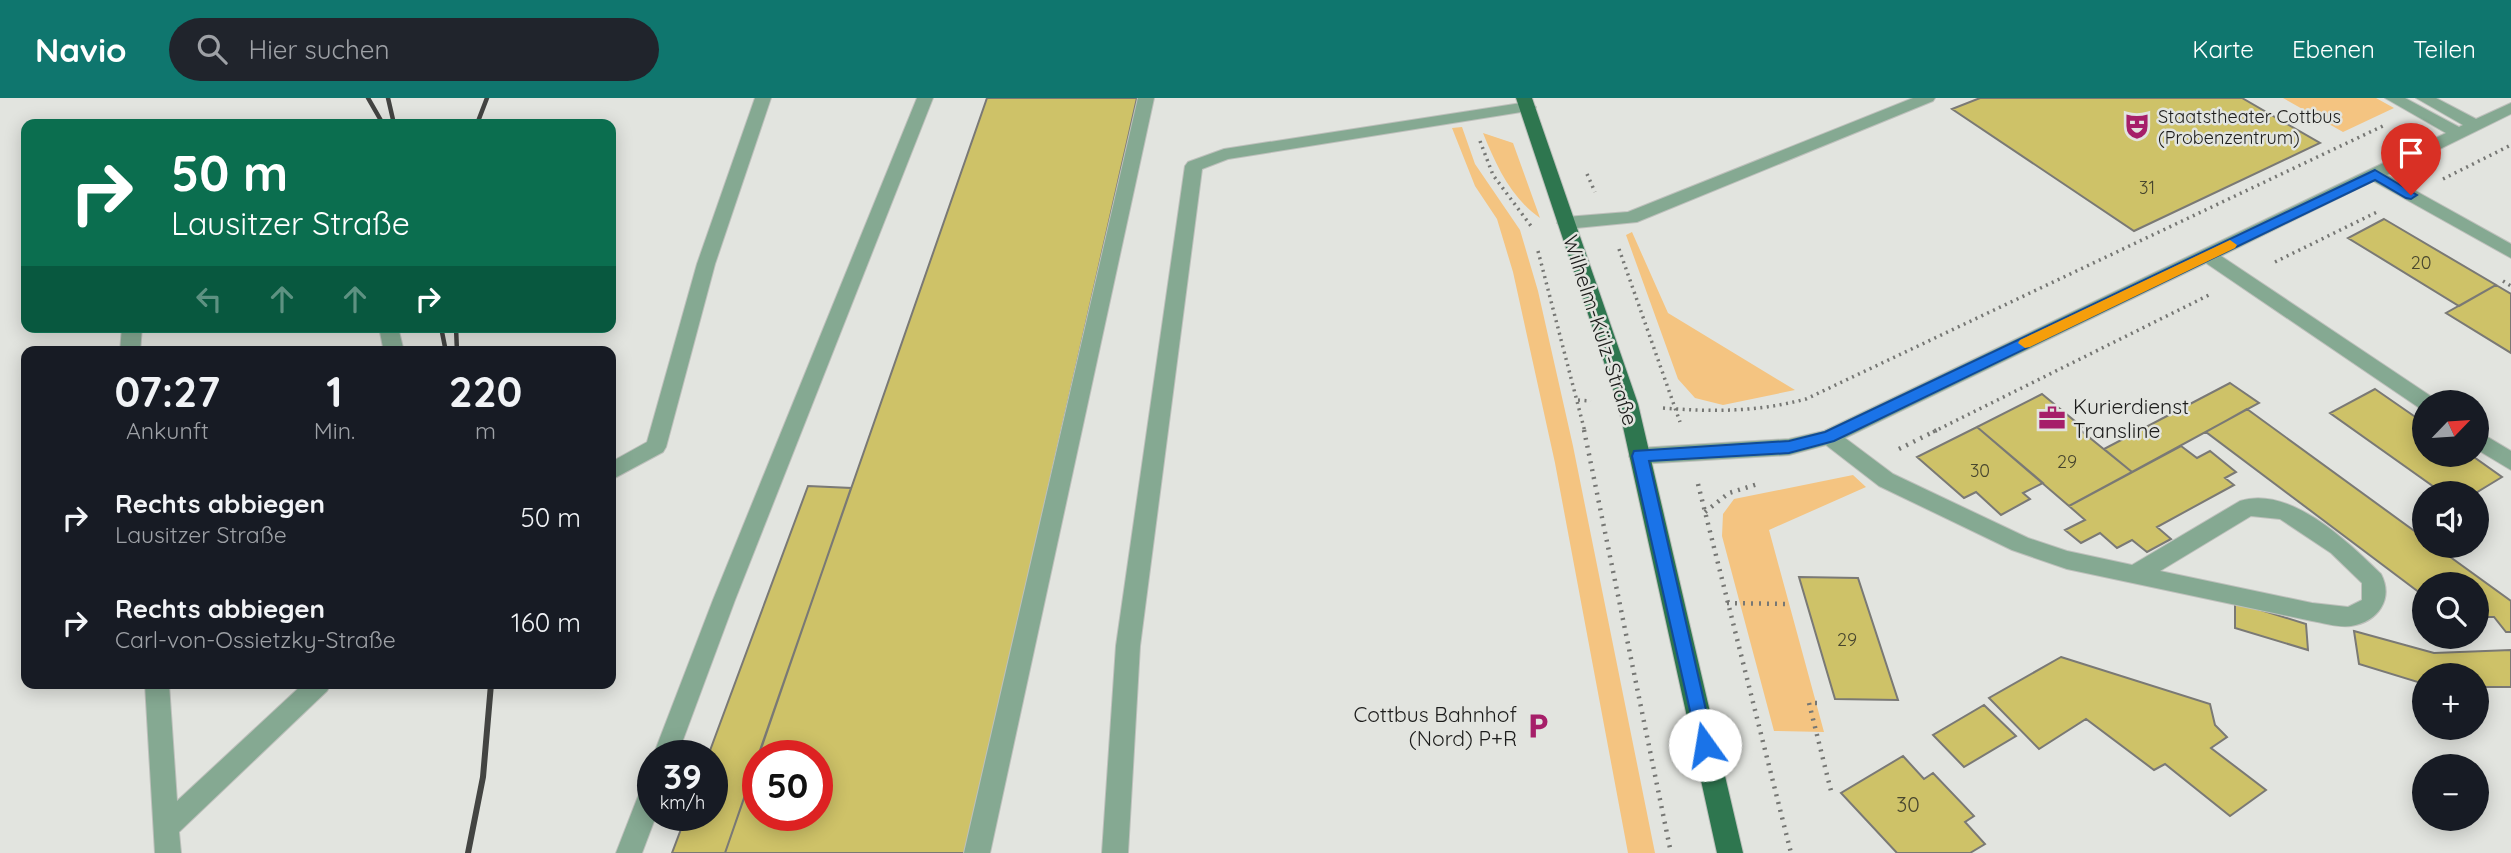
<!DOCTYPE html>
<html lang="de">
<head>
<meta charset="utf-8">
<style>
  body { margin:0; font-family:Quicksand,sans-serif; background:#20242c; color:#f1f3f6; height:100vh; display:flex; flex-direction:column; font-size:26px; white-space:nowrap }
  * { box-sizing:border-box; margin:0 }
  p { font-size:23px; color:#9ea1a6 }
  .icon { flex:none; width:38px; height:38px; fill:none; stroke:currentColor; stroke-width:2; stroke-linecap:round; stroke-linejoin:round }
  .map { position:relative; flex:1; overflow:hidden }
  .drawer { position:absolute; left:21px; top:248px; width:595px; height:343px; display:flex; flex-direction:column; background:#171b24; border-radius:14px; box-shadow:0 4px 18px #0003 }
  .drawer>* { flex:none }
  .guide { position:absolute; left:21px; top:21px; width:595px; height:214px; border-radius:14px; box-shadow:0 4px 18px #0003; background:#0b6e4f; color:#fff; overflow:hidden }
  .needle { width:46px; rotate:65deg }
  .controls { position:absolute; left:2412px; top:292px; display:grid; gap:14px }
  .controls a { display:grid; place-items:center; width:77px; height:77px; border-radius:50%; background:#171b24; box-shadow:0 4px 18px #0003; font-size:35px }
  .speed { position:absolute; left:637px; top:642px; display:flex; gap:14px; font-size:35px; font-weight:700; text-align:center }
  .speed>* { display:grid; place-content:center; width:91px; height:91px; border-radius:50%; background:#171b24; box-shadow:0 4px 18px #0003; line-height:1 }
  .speed small { font-size:18px; font-weight:400 }
  .speed .limit { border:10px solid #d22; background:#fff; color:#111 }
  .pin { position:absolute; display:grid; place-items:center; width:60px; height:60px; color:#fff; margin:-72px -30px; border-radius:50% 50% 50% 0; rotate:-45deg; box-shadow:0 0 7px #0007 }
  .pin .icon { rotate:45deg }
  .me { position:absolute; width:77px; margin:-38px; rotate:347deg; stroke-linejoin:round; filter:drop-shadow(0 0 5px #0008) }
  .turn { display:flex; align-items:center; gap:24px; height:147px; padding:0 35px; font-size:32px }
  .turn .icon { width:91px; height:91px; stroke-width:2.5 }
  .turn b { display:block; font-size:49px; line-height:60px }
  .lanes { display:flex; align-items:center; height:66px; padding:0 35px; background:#0003; justify-content:center; gap:35px; direction:ltr }
  .lanes .off { opacity:.35 }
  .eta { display:flex; justify-content:space-evenly; align-items:center; height:119px; text-align:center }
  .eta b { font-size:42px; font-weight:800; line-height:49px }
  ul { padding:0; list-style:none }
  li { display:flex; align-items:center; gap:21px; height:105px; padding:0 35px }
  li div { flex:1 }
  li b { display:block; font-size:26px }
  li em { font-style:normal }
  header { display:flex; align-items:center; gap:42px; box-sizing:border-box; height:98px; padding:0 35px; background:#0f766e; color:#fff }
  header strong { font-size:33px }
  nav { display:flex; gap:38px; margin-inline-start:auto; font-size:24px }
  .search { width:490px; height:63px; background:#20242c; display:flex; align-items:center; gap:18px; box-sizing:border-box; padding:0 24px; border-radius:38px; color:#9ea1a6; font-size:26px }
  .map>svg:first-child { display:block }
  .green { fill:#f4c481 }
  .building { fill:#cec268; stroke:#7a7975; stroke-width:2 }
  .lines { fill:none; stroke-linecap:round; stroke-linejoin:round }
  .minor-casing { stroke:#bec0bc; stroke-width:2 }
  .major-casing { stroke:#bec0bc; stroke-width:2 }
  .path-far1 { stroke:#767774; stroke-width:3.5; stroke-dasharray:2 4.5; stroke-linecap:butt }
  .path { stroke:#767774; stroke-width:4.5; stroke-dasharray:2 6; stroke-linecap:butt }
  .minor { fill:#85a992; fill-rule:evenodd }
  .major { fill:#2e764f; fill-rule:evenodd }
  .rail-far1 { stroke:#434442; stroke-width:4.5 }
  .rail { stroke:#434442; stroke-width:6 }
  .route { fill:#1a73e8; stroke:#114b97; stroke-width:2 }
  .slow { fill:#f59e0b }
  .labels { text-anchor:middle; dominant-baseline:central; stroke-width:5; stroke-linejoin:round; paint-order:stroke }
  .far-poi-label { font-size:18px; fill:#1c1c1b; stroke:#e2e4df; text-anchor:start }
  .number-label { font-size:18px; fill:#48462e }
  .street-label { font-size:21px; fill:#1c1c1b; stroke:#e2e4df }
  .poi-label { font-size:21px; fill:#1c1c1b; stroke:#e2e4df; text-anchor:start }
  .near-number-label { font-size:21px; fill:#48462e }
</style>
</head>
<body>
<header>
<strong>Navio</strong>
<div class="search"><svg class="icon" aria-label="search" viewBox="0 0 24 24"><circle cx="10" cy="10" r="6"/><path d="M15 15l6 6"/></svg>Hier suchen</div>
<nav><a>Karte</a><a>Ebenen</a><a>Teilen</a></nav>
</header>
<div class="map">
<svg width="2511" height="755" viewBox="0 0 2511 755">
  <rect width="100%" height="100%" fill="#e2e4df"/>
  <path class="green" d="M2283 0H2376L2394 10 2343 34Z
    M1462 29 1475 66 1520 132 1538 193 1573 348 1655 755H1628L1555 365 1513 174 1497 121 1475 88 1452 30Z
    M1483 35 1513 45 1540 120C1511 100 1496 67 1483 35Z
    M1632 134 1668 215 1795 292 1723 307 1695 300 1678 281 1626 137Z
    M1853 377 1866 389 1769 432 1824 634 1774 633 1722 438 1723 416 1734 401Z"/>
  <path class="building" d="M987 0H1137L966 755H725L758 660V718H817V658H758Z
    M1980 0H2242L2320 45 2134 133 1952 11Z
    M2384 121 2496 187 2459 208 2348 140Z
    M2496 187 2511 196V255L2446 215Z
    M2230 285 2259 305 2132 374 2104 351Z
    M2375 291 2424 325V357H2471L2502 379 2474 396H2444L2330 315Z
    M2042 296 2082 329 2079 331 2132 374 2069 408 1977 329Z
    M2247 311 2424 440V448H2435L2511 503V534H2506L2494 519H2476V486H2424V498L2206 334Z
    M1977 329 2043 385 2023 395 2030 401 2001 417 1976 394 1964 400 1917 359Z
    M2181 348 2197 360 2210 353 2236 374 2225 380 2234 387 2157 429 2171 441 2147 454 2132 442 2117 450 2100 435 2081 445 2065 432 2085 422 2069 408Z
    M808 388 851 390 725 755H672L686 718H712V658H708Z
    M1799 479 1858 480 1898 602 1835 601Z
    M2235 504 2306 526 2308 552 2235 530Z
    M2354 533 2434 555 2511 552V589H2476V578H2424V586L2359 566Z
    M2061 559 2210 606 2215 627 2227 639 2211 650 2266 692 2230 718 2165 666 2154 672 2086 621 2039 651 1989 600Z
    M1984 607 2016 638 1964 669 1933 637Z
    M1903 658 1924 681 1933 675 1974 718 1965 724 1985 746 1970 755H1897L1841 695Z"/>
  <g class="lines">
    <defs>
      <path id="minor" d="M755 0H771L715 166 666 349 663 354 611 382V364L647 344 697 166Z
        M917 0H933L735 502 677 658H653L713 502Z
        M1138 0H1154L990 755H964Z
        M1913 0H1935L1933 3 1637 124 1566 131 1557 125 1566 119 1628 114Z
        M2385 0H2405L2459 29 2463 27 2416 0H2436L2476 21 2511 5V16L2387 77 2511 146V160L2373 83 2221 158 2432 299 2435 304H2424V311L2418 309 2206 165 1845 340 1893 376 2028 440 2067 453 2132 467 2240 403C2290 387 2348 444 2381 476 2394 501 2378 524 2351 528 2339 530 2324 525 2312 523L2067 471 2012 452 1879 388 1826 347 1789 357 1639 366 1632 364 1629 358 1632 352 1639 350 1789 341 1824 333 2446 35ZM2251 418 2280 421 2331 455 2362 485V502L2348 509 2312 505 2160 473Z
        M1528 4 1536 9 1534 12 1228 61 1202 71 1140 548 1128 755H1102L1116 548 1185 68 1188 64 1224 51Z
        M122 229H142L140 254H120Z
        M379 229H398L404 254H384Z
        M2476 332 2511 353V372L2476 351Z
        M145 586H169L177 703 303 586H331L327 593 179 734 181 755H155Z
        M653 680V718H656L642 755H616L644 683Z"/>
      <path id="major" d="M1516 0H1532L1638 306 1743 755H1717L1618 306Z"/>
    </defs>
    <use href="#minor" class="minor-casing"/>
    <use href="#major" class="major-casing"/>
    <path class="path-far1" d="M1480 43 1493 77 1531 128
      M1587 76 1595 94
      M2443 81 2511 47
      M1619 151 1680 324
      M1538 153 1585 334
      M2275 164 2377 114
      M2503 183 2511 188
      M1578 302 1591 303
      M1663 310C1713 314 1757 314 1806 301L2385 27
      M1933 334 2211 196"/>
    <path class="path" d="M1584 332 1671 755
      M1899 351 1937 332
      M1698 386 1791 755
      M1705 414 1729 395 1758 386
      M1727 505 1789 506
      M1817 605H1809L1832 697"/>
    <use href="#minor" class="minor"/>
    <use href="#major" class="major"/>
    <path class="rail-far1" d="M368 0 383 26
      M388 0 394 26
      M477 26 487 0
      M441 229 446 254
      M456 229 457 254"/>
    <path class="rail" d="M468 755 483 679 491 586"/>
  </g>
  <path class="route" d="M2375 72 2417 97 2411 101 2406 100 2375 82 1834 343 1789 355 1649 363 1714 647 1712 652 1705 655 1699 652 1632 358 1634 353 1789 343 1825 334Z"/>
  <path class="slow" d="M2230 142 2237 147 2235 150 2030 249 2025 250 2018 245 2020 242Z"/>
  <defs>
    <symbol id="theatre-bare" viewBox="-9 -9 18 18"><path d="M-5-5.5Q0-4 5-5.5V0Q5 5 0 6Q-5 5-5 0ZM-3.3-2.5H-1v1.5H-3.3ZM1-2.5H3.3v1.5H1ZM-2.8 1Q0 5.5 2.8 1Z" fill="#a61f69" stroke="#e2e4df" stroke-width="2.5" paint-order="stroke"/></symbol>
    <symbol id="office-bare" viewBox="-9 -9 18 18"><path d="M-6-3h4V-5.5h4V-3h4V5H-6ZM-1-4.5V-3h2v-1.5ZM-6 0V1H6V0Z" fill="#a61f69" stroke="#e2e4df" stroke-width="2.5" paint-order="stroke"/></symbol>
    <symbol id="parking-bare" viewBox="-9 -9 18 18"><path d="M-3.5-5.5H1a3.5 3.5 0 0 1 0 7H-1V5.5H-3.5ZM-1-3.4V-.6H.8a1.4 1.4 0 0 0 0-2.8Z" fill="#a61f69" stroke="#e2e4df" stroke-width="2.5" paint-order="stroke"/></symbol>
  </defs>
  <g fill-rule="evenodd">
    <use href="#theatre-bare" x="2118" y="9" width="38" height="38"/>
    <use href="#office-bare" x="2033" y="301" width="38" height="38"/>
    <use href="#parking-bare" x="1519" y="609" width="38" height="38"/>
  </g>
  <g class="labels">
    <g class="far-poi-label">
      <text x="2158" y="18">Staatstheater Cottbus<tspan x="2158" dy="21">(Probenzentrum)</tspan></text>
    </g>
    <g class="number-label">
      <text x="2147" y="89">31</text>
      <text x="2421" y="164">20</text>
      <text x="2067" y="363">29</text>
      <text x="1980" y="372">30</text>
      <text x="1847" y="541">29</text>
    </g>
    <g class="street-label">
      <text transform="translate(1601 232) rotate(72)">Wilhelm-Külz-Straße</text>
    </g>
    <g class="poi-label">
      <text x="2073" y="308">Kurierdienst<tspan x="2073" dy="24">Transline</tspan></text>
      <text x="1517" y="616" text-anchor="end">Cottbus Bahnhof<tspan x="1517" dy="24">(Nord) P+R</tspan></text>
    </g>
    <g class="near-number-label">
      <text x="1908" y="706">30</text>
    </g>
  </g>
</svg>
<div class="controls">
<a><svg class="needle" viewBox="-14 -14 28 28"><path d="M0-13l5 13h-10z" fill="#e53935"/><path d="M0 13l5-13h-10z" fill="#9ea1a6"/></svg></a>
<a><svg class="icon" aria-label="sound" viewBox="0 0 24 24"><path d="M4 9h4l5-4v14l-5-4H4zM17 9q2 3 0 6"/></svg></a>
<a><svg class="icon" aria-label="search" viewBox="0 0 24 24"><circle cx="10" cy="10" r="6"/><path d="M15 15l6 6"/></svg></a>
<a>+</a>
<a>−</a>
</div>
<div class="speed"><div>39<small>km/h</small></div><div class="limit">50</div></div>
<div class="pin" style="left:2411px;top:97px;background:#d93025"><svg class="icon" aria-label="arrive" viewBox="0 0 24 24"><path d="M6 21V4h12l-3 4 3 4H6"/></svg></div>
<svg class="me" style="left:1705px;top:647px" viewBox="-20 -20 40 40"><circle r="19" fill="#fff"/><path d="M0-13L10 11 0 6-10 11z" fill="#1a73e8"/></svg>
<div class="guide">
<div class="turn"><svg class="icon" aria-label="right" viewBox="0 0 24 24"><path d="M7 20v-9h11M14 6l5 5-5 5"/></svg><div><b>50 m</b>Lausitzer Straße</div></div>
<div class="lanes"><svg class="icon off" aria-label="left" viewBox="0 0 24 24"><path d="M17 20v-9H6M10 6l-5 5 5 5"/></svg><svg class="icon off" aria-label="ahead" viewBox="0 0 24 24"><path d="M12 20V5M6 11l6-6 6 6"/></svg><svg class="icon off" aria-label="ahead" viewBox="0 0 24 24"><path d="M12 20V5M6 11l6-6 6 6"/></svg><svg class="icon" aria-label="right" viewBox="0 0 24 24"><path d="M7 20v-9h11M14 6l5 5-5 5"/></svg></div>
</div>
<section class="drawer">
<div class="eta">
<div><b>07:27</b><p>Ankunft</p></div>
<div><b>1</b><p>Min.</p></div>
<div><b>220</b><p>m</p></div>
</div>
<ul>
<li><svg class="icon" aria-label="right" viewBox="0 0 24 24"><path d="M7 20v-9h11M14 6l5 5-5 5"/></svg><div><b>Rechts abbiegen</b><p>Lausitzer Straße</p></div><em>50 m</em></li>
<li><svg class="icon" aria-label="right" viewBox="0 0 24 24"><path d="M7 20v-9h11M14 6l5 5-5 5"/></svg><div><b>Rechts abbiegen</b><p>Carl-von-Ossietzky-Straße</p></div><em>160 m</em></li>
</ul>
</section>
</div>
</body>
</html>
